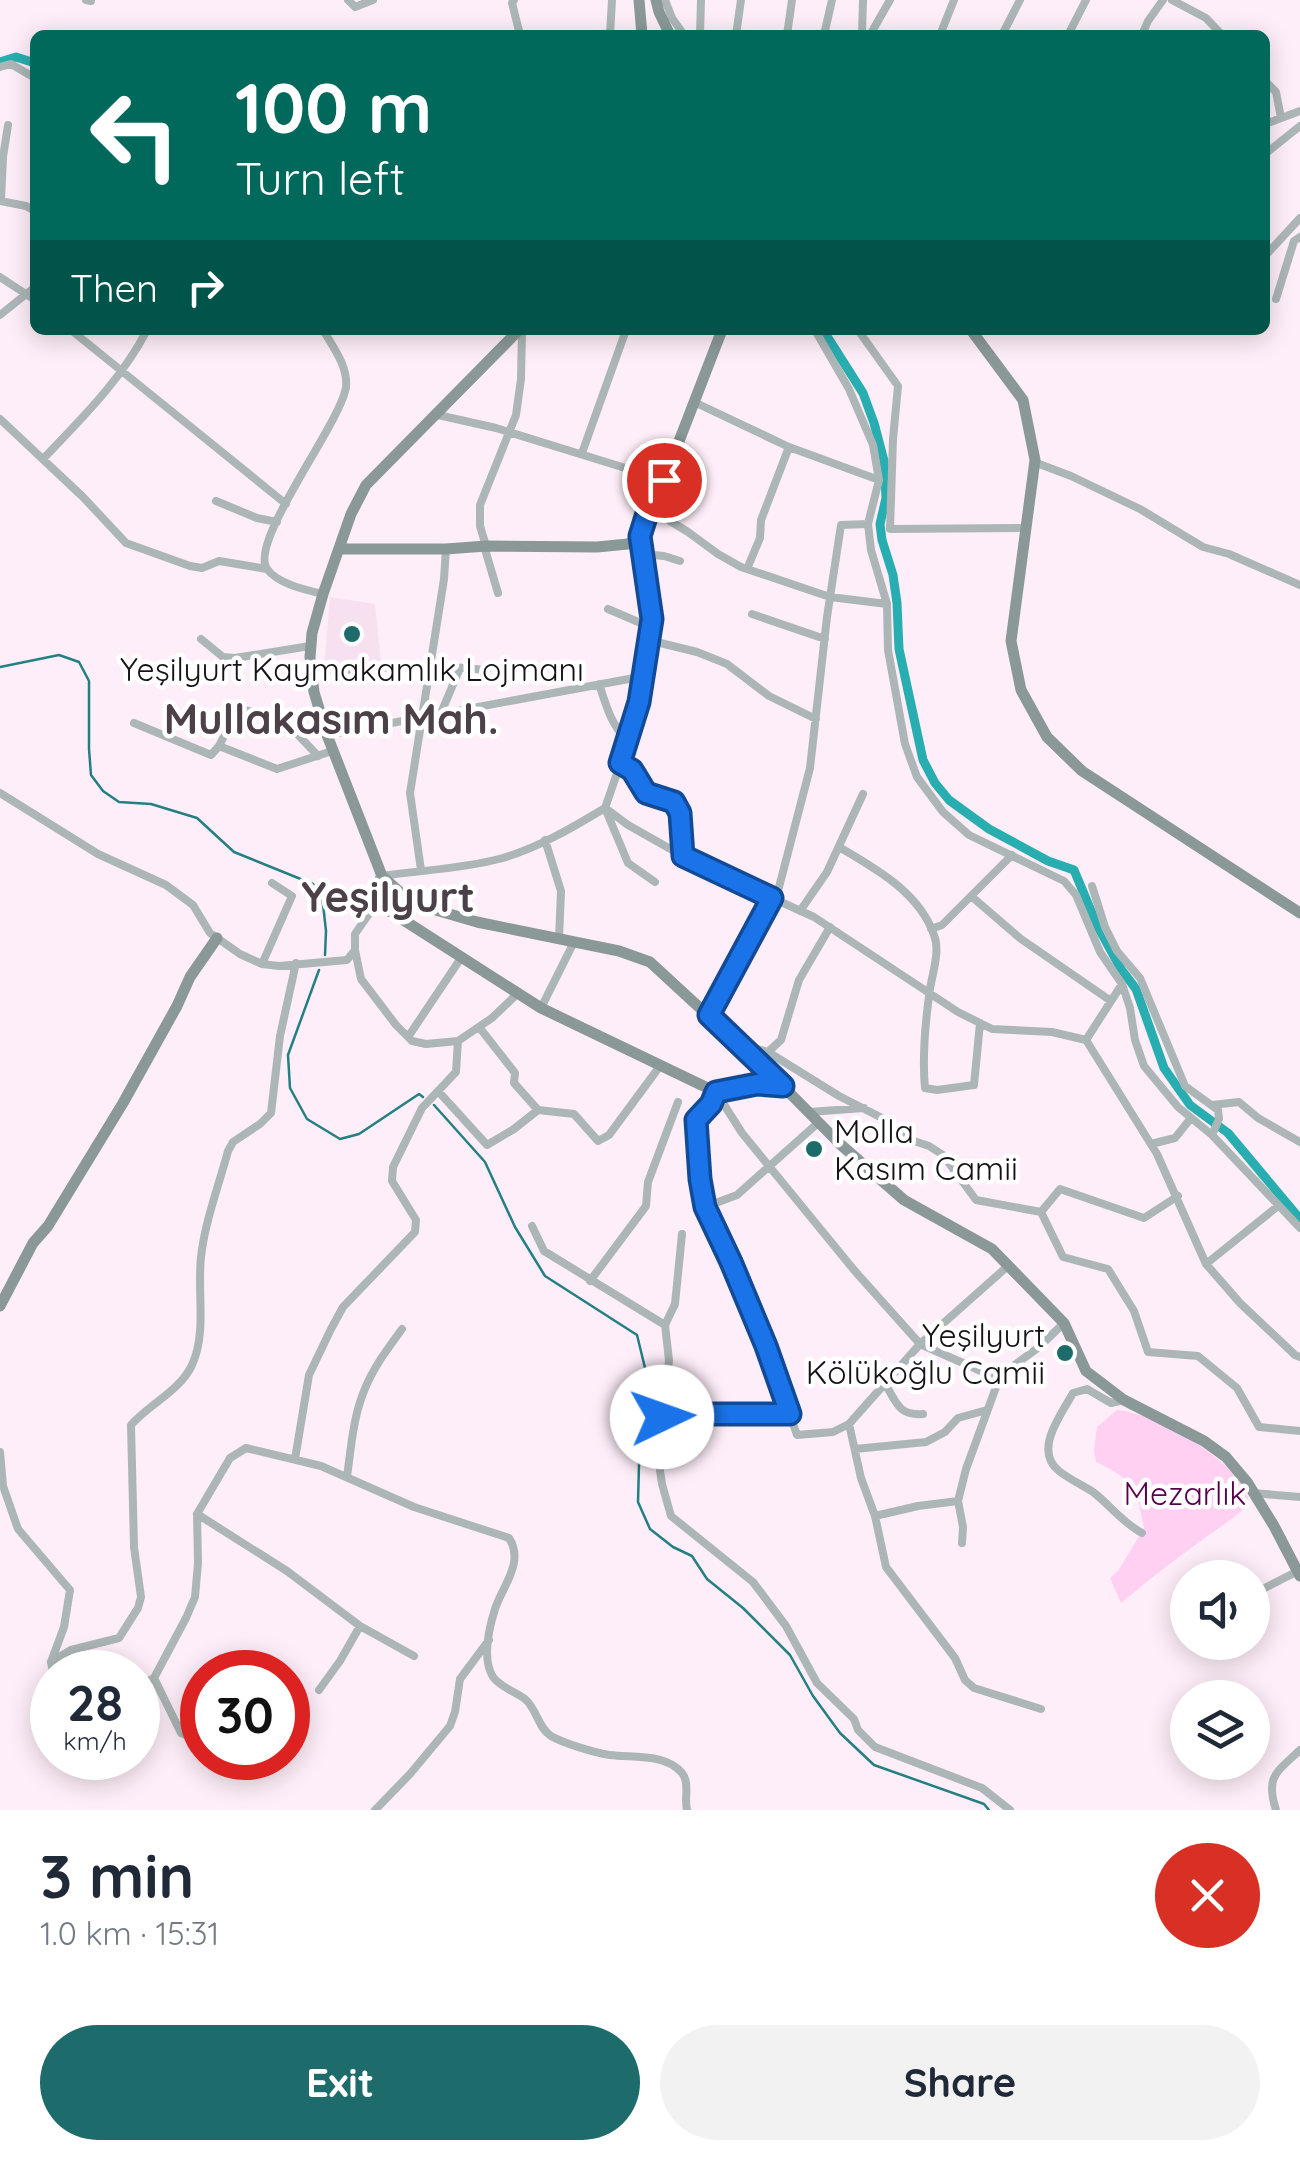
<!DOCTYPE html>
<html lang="en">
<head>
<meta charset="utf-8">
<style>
  body { margin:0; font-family:Quicksand,sans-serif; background:#f2f2f3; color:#1f2937; height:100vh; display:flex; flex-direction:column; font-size:38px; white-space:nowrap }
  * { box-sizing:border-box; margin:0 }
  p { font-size:32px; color:#747a83 }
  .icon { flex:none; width:55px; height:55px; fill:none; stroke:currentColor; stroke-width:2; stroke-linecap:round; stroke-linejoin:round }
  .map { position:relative; height:1810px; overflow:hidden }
  .sheet { display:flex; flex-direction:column; background:#fff; flex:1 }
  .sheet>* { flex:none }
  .top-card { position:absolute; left:30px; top:30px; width:1240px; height:305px; border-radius:15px; box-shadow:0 5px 25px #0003; background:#00695c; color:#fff; overflow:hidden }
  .fabs { position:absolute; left:1170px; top:1560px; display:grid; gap:20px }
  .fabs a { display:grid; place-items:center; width:100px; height:100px; border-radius:50%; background:#fff; box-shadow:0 5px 25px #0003; font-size:50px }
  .speed { position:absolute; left:30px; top:1650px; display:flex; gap:20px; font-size:50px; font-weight:700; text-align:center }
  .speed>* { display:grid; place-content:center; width:130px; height:130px; border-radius:50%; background:#fff; box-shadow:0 5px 25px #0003; line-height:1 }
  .speed small { font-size:25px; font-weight:400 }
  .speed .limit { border:15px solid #d22; background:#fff; color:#111 }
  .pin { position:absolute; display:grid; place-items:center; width:85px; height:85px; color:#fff; margin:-42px; border:5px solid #fff; border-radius:50%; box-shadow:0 2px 10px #0007 }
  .me { position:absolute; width:110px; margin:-55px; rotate:87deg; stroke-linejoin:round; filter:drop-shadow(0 0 8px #0008) }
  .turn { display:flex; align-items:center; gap:35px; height:210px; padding:0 40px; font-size:45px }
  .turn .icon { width:130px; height:130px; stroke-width:2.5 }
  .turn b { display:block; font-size:70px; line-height:85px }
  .then { display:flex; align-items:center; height:95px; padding:0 40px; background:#0003; gap:20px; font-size:38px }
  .round { display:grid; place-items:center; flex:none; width:105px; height:105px; border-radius:52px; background:#f2f2f3 }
  .summary { display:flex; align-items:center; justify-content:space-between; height:170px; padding:0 40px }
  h1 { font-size:60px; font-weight:700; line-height:75px }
  .button { display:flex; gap:20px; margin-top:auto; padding:20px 40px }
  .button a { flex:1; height:115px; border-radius:60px; background:#1e6b6c; color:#fff; font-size:40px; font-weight:700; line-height:115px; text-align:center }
  .button a+a { background:#f2f2f3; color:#1f2937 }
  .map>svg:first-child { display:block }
  .built { fill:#f7e1f1 }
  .green { fill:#ffd0f2 }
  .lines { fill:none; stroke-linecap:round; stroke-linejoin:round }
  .stream { stroke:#237f82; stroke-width:2.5 }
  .canal { stroke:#28aeb0; stroke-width:9 }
  .street { stroke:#adb6b6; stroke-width:8 }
  .secondary { stroke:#8a9897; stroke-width:11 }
  .route-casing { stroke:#114b97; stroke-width:25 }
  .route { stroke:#1a73e8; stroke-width:18 }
  .poi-dot { fill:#1e6b6c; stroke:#fff; stroke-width:4 }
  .labels { text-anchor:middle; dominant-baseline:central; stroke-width:9; stroke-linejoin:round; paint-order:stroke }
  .poi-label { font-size:32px; fill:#161115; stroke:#fff }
  .park-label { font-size:32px; fill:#58004b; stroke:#fff }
  .district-label { font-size:42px; font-weight:bold; fill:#4c4049; stroke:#fff }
</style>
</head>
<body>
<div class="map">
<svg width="1300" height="1810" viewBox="0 0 1300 1810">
  <rect width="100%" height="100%" fill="#feeef9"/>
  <path class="built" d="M330 597 375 604 381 664 324 669Z"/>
  <path class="green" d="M1117 1410C1152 1412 1248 1465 1249 1504 1233 1520 1215 1530 1198 1543 1171 1562 1146 1582 1121 1603L1110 1578 1118 1571 1144 1528C1136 1487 1135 1481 1096 1462L1094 1450 1097 1427Z"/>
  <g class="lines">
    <path class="stream" d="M0 667 59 655 79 662 89 681V749L91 775 103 791 119 802 151 804 197 818 234 852 313 884 322 895 326 931 325 955
      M319 970 288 1055 290 1088 307 1119 340 1139 359 1134 419 1094 423 1097
      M434 1105 485 1162 515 1227 545 1276 637 1335 646 1372 640 1428 638 1502 650 1529 673 1547 692 1556 707 1579 743 1608 790 1655 813 1696 840 1733 874 1765 984 1804 989 1810"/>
    <path class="canal" d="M0 62 16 57 35 63
      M823 330 863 393 874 423 884 461 886 498 880 524 882 540 893 575 897 603 899 649 923 760 935 783 949 800 989 829 1048 861 1074 870 1097 925 1121 969 1136 989 1164 1068 1190 1105 1228 1133 1300 1219"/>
    <path class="street" d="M86 0 91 1
      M348 0 355 7 373 0
      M514 0 512 3 520 35
      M665 0 672 18 684 35
      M1172 0 1206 18 1222 35
      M610 35 612 0
      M700 35 701 0
      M736 35 741 0
      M787 35 792 0
      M824 35 832 0
      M862 35 863 0
      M870 35 890 0
      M940 35 954 0
      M1002 35 1020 0
      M1068 35 1086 0
      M1142 35 1148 21 1163 0
      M0 67 11 64 35 78
      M1265 81 1276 92 1281 118
      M1265 124 1300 111
      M1265 154 1300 126
      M0 201 26 206 35 211
      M1 201 3 157 8 125
      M1265 256 1300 218
      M0 277 35 300
      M1276 299 1294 241 1300 237
      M0 315 35 287
      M71 330 286 504
      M815 330 849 389 873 445 879 480 868 524 871 550 887 604 888 650 905 744 917 777 943 812 969 835 1064 881 1076 895 1100 952 1122 984 1130 1008 1135 1040 1144 1066 1178 1107 1212 1135 1300 1228
      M858 330 898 386 893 439 890 529 1025 528
      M694 402 789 447 879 480
      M438 415 496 428 664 480
      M0 419 83 497 126 543 190 566 202 568 219 561 267 569
      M582 453 626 330
      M43 459C81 419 122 379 147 330
      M1034 462 1071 476 1140 509 1203 547 1229 554 1300 585
      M216 501 257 518 277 522
      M649 508 688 532 718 554 741 567 830 597 887 604
      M484 546 498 593
      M486 546 480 526V505L516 415 521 379 522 330
      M643 554 664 556 680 561
      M747 569 760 538 761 520 789 447
      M323 594C306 590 278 584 267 569 248 542 341 423 346 387 348 366 333 347 323 330
      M608 609 650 627
      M752 614 825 639
      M201 639 223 657 235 658 310 646
      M648 640 697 652 727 664 769 696 816 719
      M311 672 429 665 487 670
      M599 684C606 705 611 725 627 740
      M441 713 460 668
      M134 723 211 755 219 746 238 708 285 721 318 756
      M327 735 645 676
      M219 746 277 769 332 751
      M620 763 632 770 646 793 674 802 680 813 683 856
      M0 793 98 854 166 885 193 905 210 933 240 954 262 964 279 966 347 960 355 950V934L375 905
      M605 808 628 825 697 864 814 917 958 1012 992 1029 1052 1032 1086 1040 1157 1154 1206 1264 1240 1303 1295 1355 1300 1357
      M605 808 628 863 655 882
      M545 840 561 891 559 939
      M839 847C876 869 919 892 934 935 941 953 931 976 929 996 925 1026 922 1057 925 1088L937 1090 974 1085 980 1023
      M421 870 410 793 444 579 446 549
      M382 876C421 870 461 869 499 859 536 849 572 828 605 808 626 748 648 686 651 621 652 593 644 563 640 536
      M1092 886 1105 927 1117 951 1140 978 1185 1086 1218 1110 1219 1119 1212 1135
      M971 896 1021 939 1111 1001
      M800 911 827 872 863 794
      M931 929 942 925 1012 855
      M355 950 361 979 396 1025 412 1041 426 1044 458 1041 492 1018 517 994
      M262 964 292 896 272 883
      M541 1008 574 942
      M709 1015 772 897 778 891 810 768 827 617 841 525 868 524
      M479 1027 515 1073 514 1083 538 1110 574 1114 598 1141 609 1135 660 1066
      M408 1037 461 958
      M1086 1040 1122 984
      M742 1041 751 1047 768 1052 781 1040 799 980 830 927
      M768 1052 839 1096 886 1120 905 1138 929 1146 943 1155 976 1200 1041 1212 1060 1189 1144 1218 1178 1196
      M438 1091 487 1145 514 1129 538 1110
      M1212 1105 1239 1102 1258 1118 1300 1142
      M809 1112 864 1108
      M1151 1144 1175 1138 1191 1118
      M705 1207 737 1195 819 1122
      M1041 1212 1063 1257 1108 1269 1134 1311 1148 1352 1198 1356 1237 1388 1259 1427 1300 1431
      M532 1226 544 1251 665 1325
      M682 1234 675 1304 665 1325 669 1360 658 1457 662 1484 671 1516 753 1582 786 1626 817 1683 854 1719 858 1730 875 1747 982 1788 1010 1810
      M1206 1264 1278 1206
      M590 1281 646 1206 648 1182 678 1102
      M999 1379 920 1344 854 1270 742 1133 716 1092 711 1104 696 1119 700 1179 705 1207 731 1262 766 1346 797 1435 833 1432 849 1424 920 1344 1009 1265
      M885 1384C897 1402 898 1416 923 1414
      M1124 1400 1111 1403 1087 1389 1073 1393C1061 1415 1033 1450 1059 1471 1069 1479 1082 1485 1093 1492 1110 1505 1123 1523 1142 1533
      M662 1417 667 1415 789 1414
      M849 1424 861 1478 875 1516 886 1567 955 1658 965 1680 974 1688 1041 1709
      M855 1449 926 1442 945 1432 958 1418 987 1410
      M0 1452 3 1486 18 1529 70 1590 64 1627 51 1662 53 1672
      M295 1459 309 1375 331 1329 343 1307 415 1232 416 1220 392 1181 393 1167 422 1108 456 1072 458 1041
      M347 1477C351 1448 353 1418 364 1391 373 1368 388 1348 402 1329
      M1253 1493 1300 1497
      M197 1514 287 1571 360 1626 414 1656
      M875 1516 918 1506 958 1501
      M962 1543 963 1527 958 1501 966 1469 999 1379 1012 1367 1039 1347 1064 1323
      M1259 1591 1298 1571
      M51 1662 71 1650 119 1638 138 1608 141 1597 134 1547 131 1425C149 1404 180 1391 192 1365 207 1332 197 1293 201 1257 205 1221 219 1185 228 1151L233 1142 260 1124 271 1113 280 1036 296 963
      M154 1678 181 1733 191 1737 202 1747
      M138 1682 144 1683 154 1678 186 1618 195 1597 198 1563 197 1514 230 1458 246 1448 321 1466 414 1507 509 1538C525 1562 502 1587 495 1609 489 1628 482 1659 493 1677 500 1687 516 1692 525 1699 537 1709 538 1728 551 1736 563 1743 595 1753 610 1755 632 1758 666 1753 682 1773 690 1783 684 1798 687 1810
      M319 1690 340 1661 360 1626
      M375 1810 410 1774 450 1726 455 1712 460 1679 489 1640
      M1276 1810C1265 1776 1277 1772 1300 1750"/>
    <path class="secondary" d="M639 0 642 35
      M656 0 659 12 670 35
      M519 330 366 485 351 514 323 594 312 633 310 657 314 692 327 735 382 876 401 893 422 906 477 922 619 951 650 962 765 1068 840 1144 904 1200 992 1249 1064 1323 1086 1371 1124 1400 1204 1441 1226 1457 1247 1482 1274 1526 1300 1576
      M971 330 1023 400 1035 460 1011 641 1021 690 1047 737 1082 771 1300 913
      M340 549H446L486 546 597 547 628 544 640 536 651 504 664 480 722 330
      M382 876C375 887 373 893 375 905L391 912 401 902V893
      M391 912 541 1008 716 1092 757 1084 783 1086
      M0 1306 33 1243 48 1226 123 1103 177 1006 190 977 217 938"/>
  </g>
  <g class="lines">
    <defs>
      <path id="route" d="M662 1417 667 1414H790L766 1346 731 1262 705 1207 700 1179 696 1120 711 1104 716 1092 757 1084 783 1086 709 1015 772 898 683 856 680 813 674 802 646 793 632 770 620 763 639 702 652 619 640 536 650 504 664 480"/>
    </defs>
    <use href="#route" class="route-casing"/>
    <use href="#route" class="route"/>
  </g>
  <g class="poi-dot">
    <circle cx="352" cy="634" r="10"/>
    <circle cx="814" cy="1149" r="10"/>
    <circle cx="1065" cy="1353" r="10"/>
  </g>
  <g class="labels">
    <g class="poi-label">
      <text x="352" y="669">Yeşilyurt Kaymakamlık Lojmanı</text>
      <text x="834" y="1131" text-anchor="start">Molla<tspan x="834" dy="37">Kasım Camii</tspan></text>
      <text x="1045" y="1335" text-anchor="end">Yeşilyurt<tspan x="1045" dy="37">Kölükoğlu Camii</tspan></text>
    </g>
    <g class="park-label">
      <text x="1185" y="1493">Mezarlık</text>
    </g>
    <g class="district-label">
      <text x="331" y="718">Mullakasım Mah.</text>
      <text x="388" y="896">Yeşilyurt</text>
    </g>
  </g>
</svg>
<div class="fabs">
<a><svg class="icon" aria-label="sound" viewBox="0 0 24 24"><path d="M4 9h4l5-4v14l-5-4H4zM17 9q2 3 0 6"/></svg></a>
<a><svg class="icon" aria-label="layers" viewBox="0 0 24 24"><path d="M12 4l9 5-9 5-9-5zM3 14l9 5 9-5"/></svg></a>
</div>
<div class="speed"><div>28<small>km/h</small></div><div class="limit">30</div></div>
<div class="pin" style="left:664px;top:480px;background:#d93025"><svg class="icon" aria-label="arrive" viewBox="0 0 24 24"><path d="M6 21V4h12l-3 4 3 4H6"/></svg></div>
<svg class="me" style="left:662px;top:1417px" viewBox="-20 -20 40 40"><circle r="19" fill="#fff"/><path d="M0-13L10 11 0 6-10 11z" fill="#1a73e8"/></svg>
<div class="top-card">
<div class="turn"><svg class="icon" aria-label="left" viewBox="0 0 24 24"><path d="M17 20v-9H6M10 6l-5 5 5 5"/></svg><div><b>100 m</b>Turn left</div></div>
<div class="then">Then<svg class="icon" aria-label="right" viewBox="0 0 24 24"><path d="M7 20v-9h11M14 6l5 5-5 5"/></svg></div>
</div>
</div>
<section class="sheet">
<div class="summary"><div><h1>3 min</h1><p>1.0 km · 15:31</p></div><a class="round" style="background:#d93025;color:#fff"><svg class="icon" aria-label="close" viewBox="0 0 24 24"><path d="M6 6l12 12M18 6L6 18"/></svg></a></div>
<div class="button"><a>Exit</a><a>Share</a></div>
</section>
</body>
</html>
